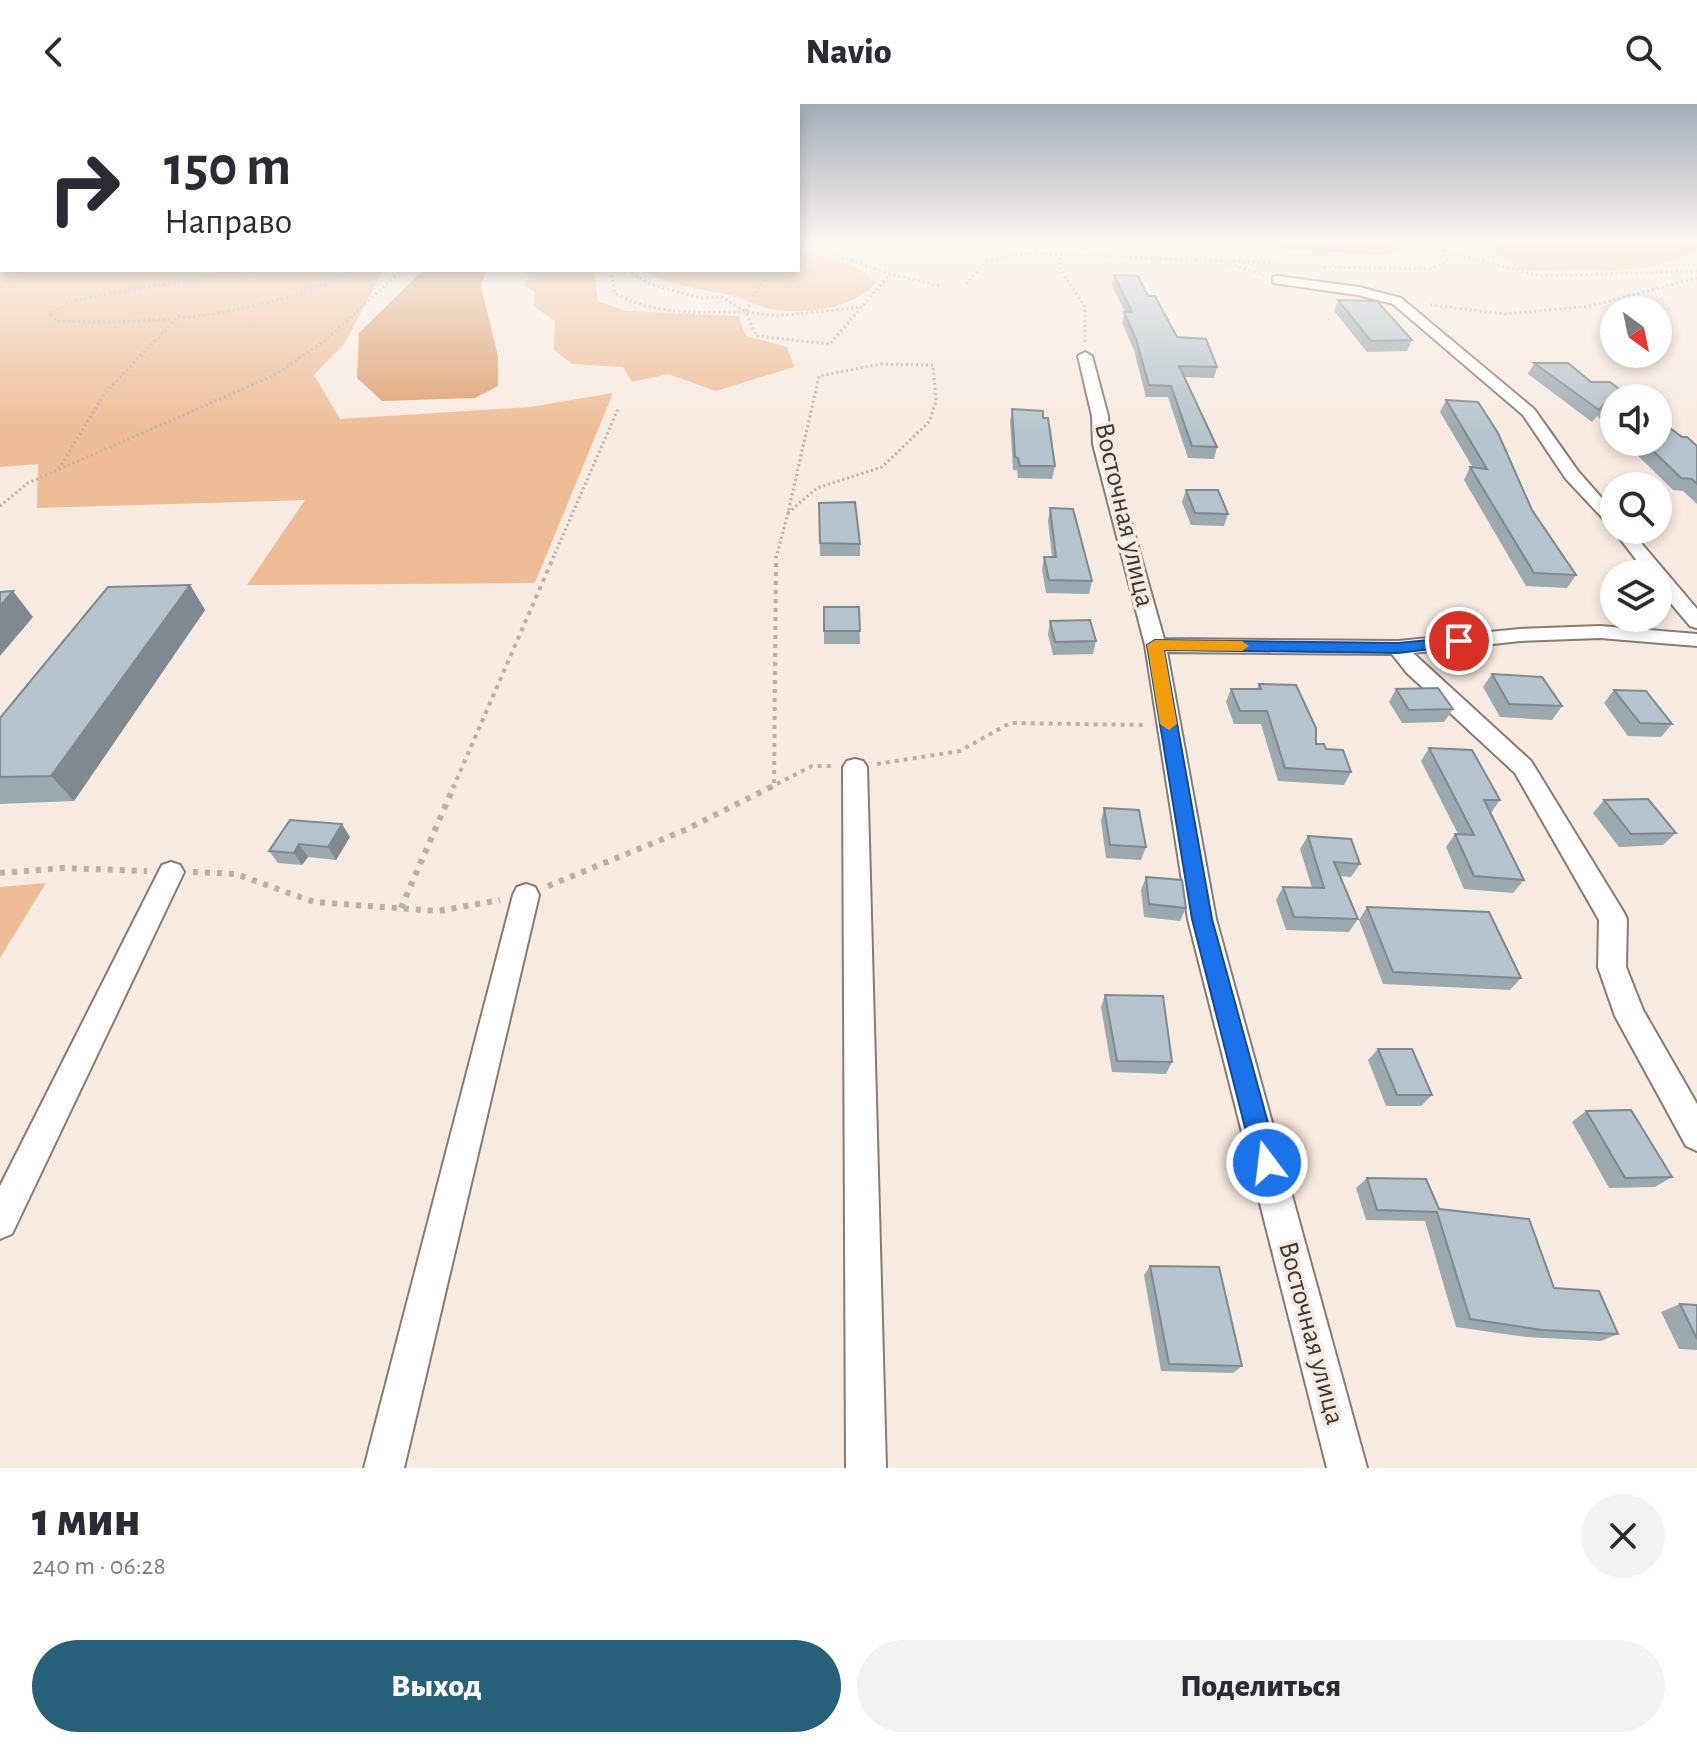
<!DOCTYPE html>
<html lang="ru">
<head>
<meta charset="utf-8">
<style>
  body { margin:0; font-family:"Alegreya Sans",sans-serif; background:#f2f2f3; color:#2b2b33; height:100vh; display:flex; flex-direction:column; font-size:30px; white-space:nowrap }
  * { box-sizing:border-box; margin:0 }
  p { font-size:26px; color:#7c7c81 }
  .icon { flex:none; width:44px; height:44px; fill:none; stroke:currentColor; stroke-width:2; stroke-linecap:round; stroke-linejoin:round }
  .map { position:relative; height:1364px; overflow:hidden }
  .drawer { display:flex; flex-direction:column; background:#fff; flex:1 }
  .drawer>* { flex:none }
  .top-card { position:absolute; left:0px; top:0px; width:800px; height:168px; box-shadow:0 4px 12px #0003; background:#fff; color:#2b2b33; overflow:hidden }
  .needle { width:52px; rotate:147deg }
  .buttons { position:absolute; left:1600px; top:192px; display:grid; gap:16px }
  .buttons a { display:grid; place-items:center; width:72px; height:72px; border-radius:50%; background:#fff; box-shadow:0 4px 12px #0003; font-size:40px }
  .pin { position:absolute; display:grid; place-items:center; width:68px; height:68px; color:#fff; margin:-34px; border:4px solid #fff; border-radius:50%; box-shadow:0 2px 8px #0007 }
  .me { position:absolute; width:88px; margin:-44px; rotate:345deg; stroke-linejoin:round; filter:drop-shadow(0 0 6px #0008) }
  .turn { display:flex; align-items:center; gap:28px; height:168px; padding:0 32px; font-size:36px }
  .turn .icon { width:104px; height:104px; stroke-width:2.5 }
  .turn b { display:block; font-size:56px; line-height:68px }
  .round { display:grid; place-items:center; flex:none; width:84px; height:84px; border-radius:42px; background:#f2f2f3 }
  .summary { display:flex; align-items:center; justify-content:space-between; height:136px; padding:0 32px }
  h1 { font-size:48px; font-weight:800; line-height:60px }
  .button { display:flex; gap:16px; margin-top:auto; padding:16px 32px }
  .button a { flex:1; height:92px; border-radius:48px; background:#266079; color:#fff; font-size:32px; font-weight:800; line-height:92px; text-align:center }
  .button a+a { background:#f2f2f3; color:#2b2b33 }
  header { display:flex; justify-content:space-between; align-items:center; height:104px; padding:0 32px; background:#fff; font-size:36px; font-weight:800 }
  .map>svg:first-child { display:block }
  .green { fill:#eebd96 }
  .water { fill:#dc9f6e }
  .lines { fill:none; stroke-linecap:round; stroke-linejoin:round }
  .service-casing { stroke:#877b72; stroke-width:4 }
  .minor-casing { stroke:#877b72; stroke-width:4 }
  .path-far2 { stroke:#bbb0a8; stroke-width:3; stroke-dasharray:2 3; stroke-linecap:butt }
  .path-far1 { stroke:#bbb0a8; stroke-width:4; stroke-dasharray:4 5; stroke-linecap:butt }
  .path { stroke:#bbb0a8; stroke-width:6; stroke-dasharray:5 7; stroke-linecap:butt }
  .service { fill:#fff; fill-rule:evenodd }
  .minor { fill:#fff; fill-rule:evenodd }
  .wall { fill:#9ca9af }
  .shaded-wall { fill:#7f898f }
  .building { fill:#b5c4cc; stroke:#7f898f; stroke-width:2 }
  .route { fill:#1a73e8; stroke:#114b97; stroke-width:2 }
  .slow { fill:#f59e0b }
  .labels { text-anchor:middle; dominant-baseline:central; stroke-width:7; stroke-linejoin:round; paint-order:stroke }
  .street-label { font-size:28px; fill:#3c3733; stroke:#f7eae0 }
</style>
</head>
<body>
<header><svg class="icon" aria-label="back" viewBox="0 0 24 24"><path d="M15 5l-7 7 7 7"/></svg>Navio<svg class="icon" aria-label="search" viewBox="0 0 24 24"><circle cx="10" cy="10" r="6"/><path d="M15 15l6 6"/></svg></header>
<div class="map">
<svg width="1697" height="1364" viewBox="0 0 1697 1364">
  <rect width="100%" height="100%" fill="#f7eae0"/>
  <path class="green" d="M0 138 2 166H383L345 239 314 271 340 315 530 303 613 289 535 479 247 481 305 396 37 404 38 360 0 363Z
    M1487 138H1697V145C1657 174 1567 166 1519 166Z
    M798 147 853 162 876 178C854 206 800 212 766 204 752 200 740 193 725 190 696 184 669 182 643 166H798Z
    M522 166H594L598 197 626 207 738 212 746 232 787 243 794 263 716 287 668 270 632 278 623 263 572 260 554 246 555 217 533 202 535 188 524 181 529 172Z
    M46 779 0 854V783Z"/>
  <path class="water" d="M1262 138H1392L1398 147 1385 151 1285 145Z
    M423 166H487L481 182 498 252V282L475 294 382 297 357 274 359 229Z"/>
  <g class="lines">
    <defs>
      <path id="service" d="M2 151V155L0 156V152Z"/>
      <path id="minor" d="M1277 172 1359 183 1401 194 1534 305 1578 367 1614 408V426H1630L1697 505V524L1690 522 1658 484V470H1647L1612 424 1566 375 1523 311 1393 200 1358 191 1273 179V173Z
        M1085 248 1092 252 1108 312 1109 340 1164 535 1398 537 1520 525 1600 522 1697 530V542L1600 534 1520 537 1413 549 1531 657 1623 807 1627 815 1626 863 1643 906 1697 1000V1047L1686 1042 1615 912 1598 863 1599 816 1515 669 1407 569 1392 550 1167 548 1216 815 1367 1364H1327L1188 815 1145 541 1093 340 1092 312 1078 252Z
        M855 655 863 657 867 663 886 1364H846L843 663 847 657Z
        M171 758 180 761 184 768 12 1130 0 1135V1082L162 761Z
        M526 780 535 783 539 791 404 1364H364L513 791 517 783Z"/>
    </defs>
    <use href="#service" class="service-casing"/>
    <use href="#minor" class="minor-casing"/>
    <path class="path-far2" d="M799 138 890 170 940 182
      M1410 138 1540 172 1697 167
      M1062 149 1059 163 1085 203V239
      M798 156 817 147
      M1228 157 1274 159
      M1324 163 1430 165 1447 157 1442 145
      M244 166 70 197 51 211 57 217C156 221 265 212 354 166
      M610 166 615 189C654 212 702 208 745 208
      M627 166 650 180 700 194 722 193 746 208 776 212 862 203
      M777 166 759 182 746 208 756 232 830 240 890 170
      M5 170 28 166
      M966 180 987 157 1027 149 1221 157 1264 171
      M1430 201 1505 210 1590 202 1697 174
      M881 260 933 261 936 297 929 318 882 363 817 384 788 409 819 272Z
      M59 365 104 290 181 210
      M0 402 28 379 277 270 327 235 402 166
      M553 454 618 305
      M776 454 788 409"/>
    <path class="path-far1" d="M877 660 960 647 1010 619 1146 621
      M774 679 776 452
      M453 684 554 452
      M769 684 812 662H832"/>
    <path class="path" d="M193 768 236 770 314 798 438 807 500 796
      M0 769 64 764 147 767
      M548 782 685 726 773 682
      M401 804 454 682"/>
    <use href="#service" class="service"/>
    <use href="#minor" class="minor"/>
  </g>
  <path class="wall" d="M1114 171 1148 192 1177 233 1217 263 1214 274 1184 273 1217 343 1214 355 1188 354 1168 293H1146L1134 246 1122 219 1125 208 1112 182Z
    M1338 196 1412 236 1407 247 1367 248 1334 207Z
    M1534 259 1591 278 1614 294V328L1597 312 1592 318 1528 270Z
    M1446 296 1532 406 1576 471 1567 484 1526 482 1464 376 1470 363 1473 364 1440 308Z
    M1012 305 1043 314 1055 362 1052 375 1018 374 1017 366H1013L1010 317Z
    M1682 333 1697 342V400L1683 387 1673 386 1624 338H1658Z
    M1186 386 1228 410 1224 422 1191 421 1182 398Z
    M819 399 860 440V452H820Z
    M1050 404 1092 477 1089 490 1046 489 1042 465 1044 453H1052L1048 417Z
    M190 481 205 506 74 697 0 700V614Z
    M824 503H859L860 540H824Z
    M1050 517 1096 537 1093 550 1053 551 1048 530Z
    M1492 570 1562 602 1552 616 1500 613 1483 583Z
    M1259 580 1316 640 1326 645 1351 668 1344 681 1278 677 1261 620H1234L1226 598 1231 585H1257Z
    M1396 585 1453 605 1444 618 1402 619 1389 598Z
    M1614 586 1672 620 1661 633 1628 632 1604 599Z
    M1429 644 1500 696 1491 709 1524 776 1513 789 1464 785 1446 743 1455 730H1458L1421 657Z
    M1604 696 1676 729 1663 741 1619 743 1593 709Z
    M1104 704 1146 743 1141 756 1106 754 1101 717Z
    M290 716 350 733 336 756 308 753 302 761 278 759 269 747Z
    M1308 732 1360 760 1351 773 1340 772 1358 815 1349 828 1286 826 1276 796 1283 783 1312 784 1300 745Z
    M1146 773 1186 804 1180 817 1144 813 1141 786Z
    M1367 803 1521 874 1510 886 1383 880 1359 816Z
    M1105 891 1172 958 1166 970 1112 968 1101 903Z
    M1378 945 1432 991 1421 1002H1386L1368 956Z
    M1586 1007 1672 1073 1655 1083 1609 1084 1572 1018Z
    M1367 1074 1439 1105 1618 1230 1601 1237 1526 1233 1456 1223 1425 1117 1366 1116 1356 1084Z
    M1150 1162 1242 1262 1233 1269 1161 1267 1144 1171Z
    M1680 1200 1697 1201V1246L1679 1245 1661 1208Z"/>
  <path class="shaded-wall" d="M190 481 205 506 74 697 51 672Z
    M13 487 33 513 0 552V502Z
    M342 720 350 733 336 756 328 743Z
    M299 740 308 753 302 761 294 749Z"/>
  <path class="building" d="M1114 171 1138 172 1148 192H1155L1177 233 1206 235 1217 263 1179 262 1217 343 1192 342 1171 282 1149 281 1136 235 1124 208H1132Z
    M1338 196 1377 197 1412 236 1371 237Z
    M1534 259H1568L1591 278H1610L1631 294H1614V309L1604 300 1599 306Z
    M1446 296 1478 298 1498 329 1532 406 1576 471 1534 469 1470 363 1487 365Z
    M1012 305 1043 307V314H1048L1055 362H1020L1018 354 1015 353Z
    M1658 315 1682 333H1687L1697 342V380L1692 375 1681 374 1644 338H1658Z
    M1186 386H1218L1228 410 1195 409Z
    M855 398 860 440 820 439 819 399Z
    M1050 404 1073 405 1092 477 1049 476 1044 453H1056Z
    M190 481 51 672 0 673V614L108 483Z
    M13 487 0 502V488Z
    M824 503H859L860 527H824Z
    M1090 516 1096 537 1055 538 1050 517Z
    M1492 570 1542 573 1562 602 1509 600Z
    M1259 580 1296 581 1316 624V640H1324L1326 645 1343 646 1351 668 1285 664 1267 607H1240L1231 585H1261Z
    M1438 584 1453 605 1409 606 1396 585Z
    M1614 586 1646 587 1672 620 1640 619Z
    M1429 644 1472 646 1500 696H1484L1524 776 1474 772 1455 730 1474 731Z
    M1648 695 1676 729 1631 730 1604 696Z
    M1104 704 1139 706 1146 743 1110 741Z
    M290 716 342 720 328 743 299 740 294 749 269 747Z
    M1308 732 1351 735 1360 760 1334 758 1358 815 1294 813 1283 783 1324 784Z
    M1146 773 1182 776 1186 804 1149 800Z
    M1367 803 1489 808 1521 874 1393 868Z
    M1105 891 1163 892 1172 958 1117 957Z
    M1378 945H1412L1432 991H1397Z
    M1631 1006 1672 1073 1625 1074 1586 1007Z
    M1367 1074 1426 1075 1439 1105 1529 1115 1554 1184 1599 1187 1618 1230 1542 1226 1470 1215 1437 1108 1377 1106Z
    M1150 1162 1219 1163 1242 1262 1169 1260Z
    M1680 1200 1697 1201V1235Z"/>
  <linearGradient id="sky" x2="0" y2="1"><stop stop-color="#a3acb7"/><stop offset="0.42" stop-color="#fbf6f1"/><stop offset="1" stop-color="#fbf6f1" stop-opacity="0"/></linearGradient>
  <rect width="1697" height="329" fill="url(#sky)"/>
  <path class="route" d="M1459 533 1464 534V541L1398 549 1164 546 1212 815 1279 1059 1275 1068 1267 1072 1258 1068 1254 1059 1192 815 1147 541 1155 536 1398 539Z"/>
  <path class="slow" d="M1155 536 1242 537 1249 542 1242 547 1164 546 1177 620 1169 626 1160 620 1147 541Z"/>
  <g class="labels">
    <g class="street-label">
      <text transform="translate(1124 411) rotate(77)">Восточная улица</text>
      <text transform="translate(1311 1229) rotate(75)">Восточная улица</text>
    </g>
  </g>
</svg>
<div class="buttons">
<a><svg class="needle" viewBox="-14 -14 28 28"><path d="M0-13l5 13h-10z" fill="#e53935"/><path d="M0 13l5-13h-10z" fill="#7c7c81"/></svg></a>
<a><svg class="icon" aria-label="sound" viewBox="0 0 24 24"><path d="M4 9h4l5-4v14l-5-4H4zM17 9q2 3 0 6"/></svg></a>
<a><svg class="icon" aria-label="search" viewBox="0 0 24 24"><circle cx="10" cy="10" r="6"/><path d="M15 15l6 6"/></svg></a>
<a><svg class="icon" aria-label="layers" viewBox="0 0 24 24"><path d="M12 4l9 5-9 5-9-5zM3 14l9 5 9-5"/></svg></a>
</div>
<div class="pin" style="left:1459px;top:537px;background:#d93025"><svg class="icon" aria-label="arrive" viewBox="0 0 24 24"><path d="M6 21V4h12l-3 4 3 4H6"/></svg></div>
<svg class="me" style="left:1267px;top:1059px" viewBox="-20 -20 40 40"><circle r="17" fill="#1a73e8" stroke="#fff" stroke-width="3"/><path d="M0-11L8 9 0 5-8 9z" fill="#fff"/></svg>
<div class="top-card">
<div class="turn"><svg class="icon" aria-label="right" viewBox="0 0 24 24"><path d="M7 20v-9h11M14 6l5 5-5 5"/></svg><div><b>150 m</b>Направо</div></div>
</div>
</div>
<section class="drawer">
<div class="summary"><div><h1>1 мин</h1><p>240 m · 06:28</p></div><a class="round"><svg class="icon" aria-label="close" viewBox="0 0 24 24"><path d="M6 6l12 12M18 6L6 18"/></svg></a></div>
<div class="button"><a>Выход</a><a>Поделиться</a></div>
</section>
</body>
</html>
